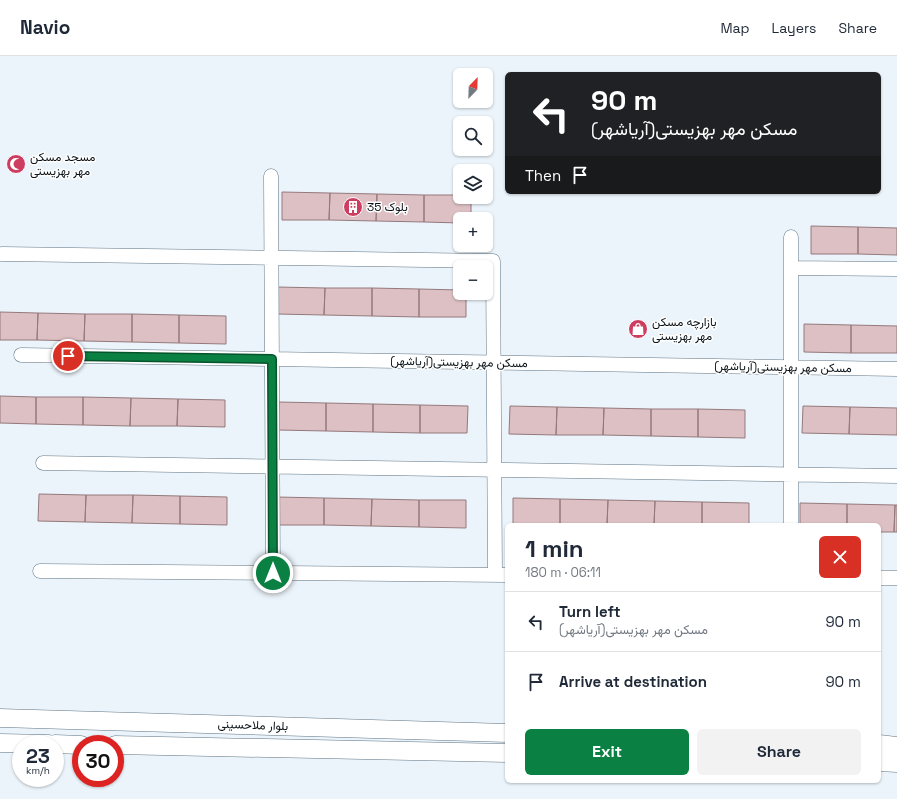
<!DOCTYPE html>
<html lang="en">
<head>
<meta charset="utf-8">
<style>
  body { margin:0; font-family:"Space Grotesk",Vazirmatn,sans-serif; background:#f2f2f3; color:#1f2937; height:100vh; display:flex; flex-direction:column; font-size:15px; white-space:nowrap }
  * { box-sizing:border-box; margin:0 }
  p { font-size:13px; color:#747a83 }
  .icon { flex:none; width:22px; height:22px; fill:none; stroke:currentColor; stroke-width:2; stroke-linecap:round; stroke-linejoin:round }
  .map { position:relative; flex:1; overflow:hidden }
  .side { position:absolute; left:505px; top:467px; width:376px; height:260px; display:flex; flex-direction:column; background:#fff; border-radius:6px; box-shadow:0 1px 3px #0004 }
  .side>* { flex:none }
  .guide { position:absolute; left:505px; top:16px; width:376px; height:122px; border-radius:6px; box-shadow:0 1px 3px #0004; background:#202124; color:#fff; overflow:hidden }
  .needle { width:26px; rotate:23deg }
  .tools { position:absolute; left:453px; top:12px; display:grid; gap:8px }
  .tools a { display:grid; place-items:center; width:40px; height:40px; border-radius:6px; background:#fff; box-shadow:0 1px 3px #0004; font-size:20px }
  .speed { position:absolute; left:12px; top:679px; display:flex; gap:8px; font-size:20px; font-weight:700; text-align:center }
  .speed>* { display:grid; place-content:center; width:52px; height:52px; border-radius:50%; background:#fff; box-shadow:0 1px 3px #0004; line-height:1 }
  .speed small { font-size:10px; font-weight:400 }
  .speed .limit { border:6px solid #d22; background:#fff; color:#111 }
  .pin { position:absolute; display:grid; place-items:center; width:34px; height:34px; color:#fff; margin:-17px; border:2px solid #fff; border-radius:50%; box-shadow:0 1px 4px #0007 }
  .me { position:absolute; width:44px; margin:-22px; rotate:0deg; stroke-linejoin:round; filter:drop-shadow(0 0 3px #0008) }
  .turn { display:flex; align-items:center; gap:14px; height:84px; padding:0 20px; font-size:18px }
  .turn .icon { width:52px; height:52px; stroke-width:2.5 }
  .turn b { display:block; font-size:28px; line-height:34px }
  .then { display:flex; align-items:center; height:38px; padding:0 20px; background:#0003; gap:8px; font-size:15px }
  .round { display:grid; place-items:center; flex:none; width:42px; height:42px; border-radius:6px; background:#f2f2f3 }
  .summary { display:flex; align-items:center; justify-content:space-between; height:68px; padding:0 20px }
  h1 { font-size:24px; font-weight:600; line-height:30px }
  .cta { display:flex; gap:8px; margin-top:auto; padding:8px 20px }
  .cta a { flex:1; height:46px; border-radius:6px; background:#0b8043; color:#fff; font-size:16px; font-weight:600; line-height:46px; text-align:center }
  .cta a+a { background:#f2f2f3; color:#1f2937 }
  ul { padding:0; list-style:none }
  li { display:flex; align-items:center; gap:12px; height:60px; padding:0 20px; border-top:1px solid #e0e1e3 }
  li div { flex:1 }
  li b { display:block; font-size:15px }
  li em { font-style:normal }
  header { display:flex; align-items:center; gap:24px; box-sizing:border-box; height:56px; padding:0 20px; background:#fff; border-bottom:1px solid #e0e1e3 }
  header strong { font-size:19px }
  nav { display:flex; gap:22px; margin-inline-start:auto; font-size:14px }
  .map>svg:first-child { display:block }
  .building { fill:#ddc0c3; stroke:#94797c }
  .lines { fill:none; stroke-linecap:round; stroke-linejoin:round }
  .minor-casing { stroke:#617584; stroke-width:15 }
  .tertiary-casing { stroke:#617584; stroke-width:19 }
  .minor { stroke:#fff; stroke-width:14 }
  .tertiary { stroke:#fff; stroke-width:18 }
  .route-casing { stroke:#07532c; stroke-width:10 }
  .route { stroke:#0b8043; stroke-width:7 }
  .labels { text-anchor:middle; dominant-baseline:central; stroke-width:3; stroke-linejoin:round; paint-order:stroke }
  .poi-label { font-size:12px; fill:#0a1217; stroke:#fff; text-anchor:start }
  .street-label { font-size:12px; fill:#0a1217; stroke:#fff }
</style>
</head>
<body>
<header>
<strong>Navio</strong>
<nav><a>Map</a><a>Layers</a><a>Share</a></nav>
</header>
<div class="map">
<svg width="897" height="743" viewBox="0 0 897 743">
  <rect width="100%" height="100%" fill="#ebf4fb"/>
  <path class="building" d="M282 136 330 137 329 164H282Z
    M330 137 377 138 376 165 329 164Z
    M377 138 424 139V166L376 165Z
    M424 139H460V141H471V163H460V167L424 166Z
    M811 170 858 171V198H811Z
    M858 171 897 172V199L858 198Z
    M277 231 325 232 324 259 277 258Z
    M325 232H372V260L324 259Z
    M372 232 419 233V261L372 260Z
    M419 233 460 234V237H466V261H419Z
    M0 256 38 257 37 284H0Z
    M38 257 85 258 84 285 37 284Z
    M85 258H132V286L84 285Z
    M132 258 179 259V287L132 286Z
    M179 259 226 260V288L179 287Z
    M804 268 851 269V297L804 296Z
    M851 269 897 270V297H851Z
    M0 340 36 341V368L0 367Z
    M36 341H83V369L36 368Z
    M83 341 131 342 130 370 83 369Z
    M131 342 178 343 177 370H130Z
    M178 343 225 344V371L177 370Z
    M279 346 326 347V375L278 374Z
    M326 347 373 348V376L326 375Z
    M373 348 420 349V377L373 376Z
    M420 349 468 350 467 377H420Z
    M510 350 557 351 556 379 509 378Z
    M803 350 850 351 849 378 802 377Z
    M557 351 604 352 603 379H556Z
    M850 351 897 352V379L849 378Z
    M604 352 651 353V380L603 379Z
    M651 353H698V381L651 380Z
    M698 353 745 354V382L698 381Z
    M39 438 86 439 85 466 38 465Z
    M86 439H133L132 467 85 466Z
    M133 439 180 440V468L132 467Z
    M180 440 227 441V469L180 468Z
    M277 441 324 442V469H277Z
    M324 442 372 443 371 470 324 469Z
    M513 442 560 443V469H513Z
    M372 443 419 444V471L371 470Z
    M560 443 608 444 607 469H560Z
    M419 444H466V472L419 471Z
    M608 444 655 445 654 469H607Z
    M655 445 702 446V469H654Z
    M702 446 749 447V469H702Z
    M800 447 847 448V469H800Z
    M847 448 895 449 894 476H879V469H847Z
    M895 449H897V476H894Z"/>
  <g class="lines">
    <defs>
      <path id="minor" d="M271 120 273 517
        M791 181V469
        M2 198 493 205 495 518
        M791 212 897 213
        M21 299 897 313
        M43 407 897 420
        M40 515 507 519
        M879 522H897"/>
      <path id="tertiary" d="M0 662 507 677
        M0 687 49 688
        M55 688 81 689
        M879 688 897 690
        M115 689 507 697
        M879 706 897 707"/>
    </defs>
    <use href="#minor" class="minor-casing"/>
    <use href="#tertiary" class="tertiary-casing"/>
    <use href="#minor" class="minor"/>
    <use href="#tertiary" class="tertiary"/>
  </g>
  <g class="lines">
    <defs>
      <path id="route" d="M68 300 272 303 273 517"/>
    </defs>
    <use href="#route" class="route-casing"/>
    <use href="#route" class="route"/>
  </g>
  <defs>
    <symbol id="mosque-disc" viewBox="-11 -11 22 22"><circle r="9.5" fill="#cd3d5f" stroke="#fff"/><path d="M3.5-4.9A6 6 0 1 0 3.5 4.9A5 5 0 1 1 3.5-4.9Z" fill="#fff"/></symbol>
    <symbol id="building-disc" viewBox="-11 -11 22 22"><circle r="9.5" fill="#cd3d5f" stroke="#fff"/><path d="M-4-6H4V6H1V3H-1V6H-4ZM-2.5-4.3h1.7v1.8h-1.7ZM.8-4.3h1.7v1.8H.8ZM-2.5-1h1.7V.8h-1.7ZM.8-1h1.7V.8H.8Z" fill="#fff"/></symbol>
    <symbol id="shop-disc" viewBox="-11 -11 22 22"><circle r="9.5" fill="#cd3d5f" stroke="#fff"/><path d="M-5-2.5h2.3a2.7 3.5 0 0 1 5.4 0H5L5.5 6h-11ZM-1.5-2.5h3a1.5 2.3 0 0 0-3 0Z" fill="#fff"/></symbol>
  </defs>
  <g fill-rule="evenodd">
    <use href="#mosque-disc" x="5" y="97" width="22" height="22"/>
    <use href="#building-disc" x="342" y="140" width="22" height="22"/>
    <use href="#shop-disc" x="627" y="262" width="22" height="22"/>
  </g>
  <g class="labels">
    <g class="poi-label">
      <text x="30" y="101">مسجد مسکن<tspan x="30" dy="14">مهر بهزیستی</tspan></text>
      <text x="367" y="151">بلوک 35</text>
      <text x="652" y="266">بازارچه مسکن<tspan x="652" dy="14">مهر بهزیستی</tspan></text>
    </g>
    <g class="street-label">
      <text transform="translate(459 306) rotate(1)">مسکن مهر بهزیستی(آریاشهر)</text>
      <text transform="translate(783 311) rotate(1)">مسکن مهر بهزیستی(آریاشهر)</text>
      <text transform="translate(253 669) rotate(2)">بلوار ملاحسینی</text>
    </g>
  </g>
</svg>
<div class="tools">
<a><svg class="needle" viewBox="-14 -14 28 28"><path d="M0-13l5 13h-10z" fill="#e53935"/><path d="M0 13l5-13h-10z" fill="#747a83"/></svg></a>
<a><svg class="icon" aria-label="search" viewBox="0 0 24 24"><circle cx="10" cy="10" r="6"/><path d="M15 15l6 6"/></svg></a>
<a><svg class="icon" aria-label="layers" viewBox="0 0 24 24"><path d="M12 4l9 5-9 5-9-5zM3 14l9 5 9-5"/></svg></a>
<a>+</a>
<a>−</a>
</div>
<div class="speed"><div>23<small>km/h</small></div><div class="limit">30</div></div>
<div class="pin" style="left:68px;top:300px;background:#d93025"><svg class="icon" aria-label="arrive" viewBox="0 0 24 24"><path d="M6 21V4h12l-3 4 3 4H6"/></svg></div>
<svg class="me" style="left:273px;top:517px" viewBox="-20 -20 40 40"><circle r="17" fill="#0b8043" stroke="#fff" stroke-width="3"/><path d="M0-11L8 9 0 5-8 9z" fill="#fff"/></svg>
<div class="guide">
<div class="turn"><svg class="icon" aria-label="left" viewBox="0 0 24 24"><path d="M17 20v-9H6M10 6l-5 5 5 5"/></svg><div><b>90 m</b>مسکن مهر بهزیستی(آریاشهر)</div></div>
<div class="then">Then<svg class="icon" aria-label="arrive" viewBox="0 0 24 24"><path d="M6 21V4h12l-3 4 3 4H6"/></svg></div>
</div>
<section class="side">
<div class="summary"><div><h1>1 min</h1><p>180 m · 06:11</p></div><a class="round" style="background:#d93025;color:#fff"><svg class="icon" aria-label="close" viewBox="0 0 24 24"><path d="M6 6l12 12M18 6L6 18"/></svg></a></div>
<ul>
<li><svg class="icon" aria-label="left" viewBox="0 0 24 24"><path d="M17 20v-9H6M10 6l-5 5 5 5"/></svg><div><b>Turn left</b><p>مسکن مهر بهزیستی(آریاشهر)</p></div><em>90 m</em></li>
<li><svg class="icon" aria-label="arrive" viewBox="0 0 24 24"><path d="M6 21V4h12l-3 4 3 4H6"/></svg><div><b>Arrive at destination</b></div><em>90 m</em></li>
</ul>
<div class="cta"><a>Exit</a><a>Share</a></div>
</section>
</div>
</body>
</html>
